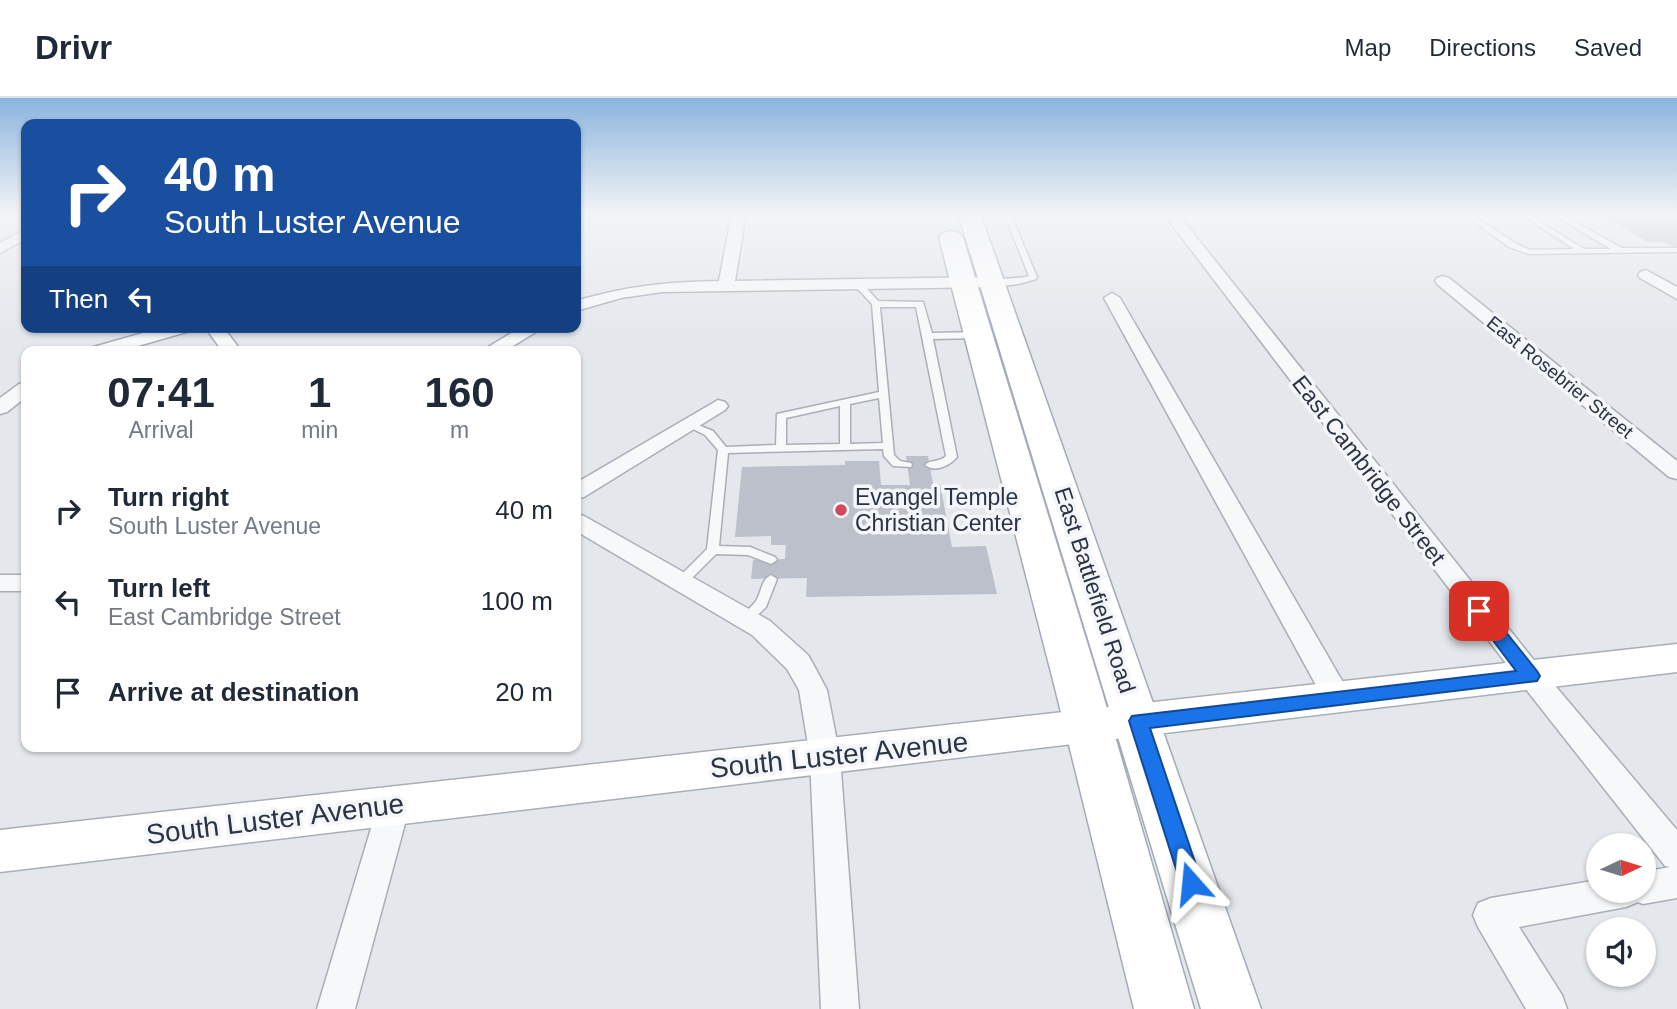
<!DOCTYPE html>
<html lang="en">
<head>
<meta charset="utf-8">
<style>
  body { margin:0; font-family:Arial,sans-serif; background:#f2f2f3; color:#1f2937; height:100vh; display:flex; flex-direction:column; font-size:26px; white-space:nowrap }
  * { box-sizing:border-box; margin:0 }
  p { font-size:23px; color:#747a83 }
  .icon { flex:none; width:38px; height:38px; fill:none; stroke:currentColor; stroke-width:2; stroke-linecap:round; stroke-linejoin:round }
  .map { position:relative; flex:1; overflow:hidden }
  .sheet { position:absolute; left:21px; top:248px; width:560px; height:406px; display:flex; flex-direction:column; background:#fff; border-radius:14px; box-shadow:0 2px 5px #0004 }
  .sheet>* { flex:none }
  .top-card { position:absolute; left:21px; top:21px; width:560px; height:214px; border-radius:14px; box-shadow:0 2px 5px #0004; background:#1a4fa0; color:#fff; overflow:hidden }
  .needle { width:46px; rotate:86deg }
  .fabs { position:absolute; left:1586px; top:735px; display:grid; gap:14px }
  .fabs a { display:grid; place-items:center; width:70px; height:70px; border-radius:50%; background:#fff; box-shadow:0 2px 5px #0004; font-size:35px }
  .pin { position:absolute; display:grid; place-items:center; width:60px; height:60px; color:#fff; margin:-30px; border-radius:14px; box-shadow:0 4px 10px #0006 }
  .me { position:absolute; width:77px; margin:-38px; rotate:342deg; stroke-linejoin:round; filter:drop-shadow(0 0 5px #0008) }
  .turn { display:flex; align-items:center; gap:24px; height:147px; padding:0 28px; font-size:32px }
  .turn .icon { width:91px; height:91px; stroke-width:2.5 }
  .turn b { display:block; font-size:49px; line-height:60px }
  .then { display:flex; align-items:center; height:66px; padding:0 28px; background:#0003; gap:14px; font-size:26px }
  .eta { display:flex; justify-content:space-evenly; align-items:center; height:119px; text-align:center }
  .eta b { font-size:42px; font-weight:700; line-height:49px }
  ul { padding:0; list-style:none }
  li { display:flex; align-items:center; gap:21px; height:91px; padding:0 28px }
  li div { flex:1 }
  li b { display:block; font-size:26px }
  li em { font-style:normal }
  header { display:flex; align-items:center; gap:42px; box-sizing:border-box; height:98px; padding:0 35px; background:#fff; border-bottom:2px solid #e0e1e3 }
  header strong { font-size:33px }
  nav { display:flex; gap:38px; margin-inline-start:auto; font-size:24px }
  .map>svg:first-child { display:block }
  .building { fill:#bbc0ca }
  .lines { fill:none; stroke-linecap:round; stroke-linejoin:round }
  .lane-casing { stroke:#a9aeb7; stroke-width:3 }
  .street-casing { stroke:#a9aeb7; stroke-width:3 }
  .secondary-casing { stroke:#a9aeb7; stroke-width:3 }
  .primary-casing { stroke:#a3abb8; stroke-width:3 }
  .lane { fill:#f7f8fa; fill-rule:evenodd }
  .street { fill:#f7f8fa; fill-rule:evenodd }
  .secondary { fill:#fff; fill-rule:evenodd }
  .primary { fill:#fff; fill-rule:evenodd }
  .route { fill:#1a73e8; stroke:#114b97; stroke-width:2 }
  .poi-dot { fill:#d1495b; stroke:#f4f6f9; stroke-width:2.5 }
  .labels { text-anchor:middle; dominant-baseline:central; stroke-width:7; stroke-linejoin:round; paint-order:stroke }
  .far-street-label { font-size:19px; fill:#2b3445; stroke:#f4f6f9 }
  .street-label { font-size:23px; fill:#2b3445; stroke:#f4f6f9 }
  .poi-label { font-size:23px; fill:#2b3445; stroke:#f4f6f9; text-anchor:start }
  .near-street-label { font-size:28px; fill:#2b3445; stroke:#f4f6f9 }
</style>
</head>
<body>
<header>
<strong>Drivr</strong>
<nav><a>Map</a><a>Directions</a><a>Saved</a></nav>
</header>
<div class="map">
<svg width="1677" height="911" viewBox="0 0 1677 911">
  <rect width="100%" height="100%" fill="#e4e7ec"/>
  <path class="building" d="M1601 115H1636L1651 123 1671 122 1677 126V149L1663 144H1647Z
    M906 358H928L933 386H940L952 449 986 448 997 496 806 499 807 480 751 481 753 462 785 461 786 447H771V438L735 439 742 369 845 367V363H879L881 387H910Z"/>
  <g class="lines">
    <defs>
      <path id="lane" d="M1004 115H1010L1037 179 1036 181C1021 186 1003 191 989 184 999 179 1015 182 1029 178Z
        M1462 115H1469L1515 145 1530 152 1574 151 1519 115H1526L1584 151H1611L1550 115H1558L1622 150H1677V154L1529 156 1509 149Z
        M855 184H861L878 203 923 204 932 235 980 234 984 237 980 240 933 241 957 359C949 368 935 375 925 367 930 361 939 365 946 358L916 209H880L894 357 900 363 911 365 912 367 911 369 893 368 884 358 883 351 728 355 719 448 750 449 775 459 777 462 771 466 748 457 716 456 685 487H677L675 484 677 481 707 451 718 352 705 337 683 326 688 323 713 333 726 349 776 347 777 316 879 294 872 206 855 188ZM879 300 883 345 850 346V306ZM840 308V346L786 347V320Z
        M771 477 777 481 766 509 750 524H740L738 521C743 515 751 510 756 503 762 493 761 482 771 477Z"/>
      <path id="street" d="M732 115H746L735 183 993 179 1001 184 993 189 662 194 621 200 576 213V203C626 188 667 184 719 183Z
        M1163 115H1177L1541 571 1677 732V800L1643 806 1638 804 1626 809 1519 829 1562 897 1567 911H1526L1478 829 1473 817 1478 805 1491 800 1598 782V793H1643V774L1670 769 1665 768 1521 585Z
        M26 131V141L0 155V145Z
        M1646 172 1677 189V201L1640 180 1638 177 1640 174Z
        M1443 178 1449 180 1677 363V381L1669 379 1437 186 1435 183 1437 180Z
        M1112 195 1120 200 1348 593 1353 601 1348 609 1338 612 1328 609 1104 200Z
        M164 229H193L190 233 117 254H87L90 250Z
        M205 229H223L242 254H223Z
        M521 229H544L503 254H480Z
        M26 284V299L7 314 0 316V300L19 286Z
        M718 302 725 304 728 308 725 312 584 399 576 401V385Z
        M576 416 584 418 770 523 808 557 812 564 827 592 840 659 859 911H821L810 659 799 592 787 571 752 537 576 433Z
        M0 477H26V493H0Z
        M394 693 405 697 410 707 355 911H317L378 707 383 697Z"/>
      <path id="secondary" d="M1677 546V574L0 774V732Z"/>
      <path id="primary" d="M958 115H980L1261 911H1201Z
        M951 133 959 135 963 140 1101 590 1194 911H1134L1055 590 939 140 943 135Z"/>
    </defs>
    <use href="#lane" class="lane-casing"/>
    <use href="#street" class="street-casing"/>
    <use href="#secondary" class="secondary-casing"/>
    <use href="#primary" class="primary-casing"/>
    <use href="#lane" class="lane"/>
    <use href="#street" class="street"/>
    <use href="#secondary" class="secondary"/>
    <use href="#primary" class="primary"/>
  </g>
  <linearGradient id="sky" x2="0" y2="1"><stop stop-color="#8bb4dd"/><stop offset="0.48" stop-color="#f3f4f6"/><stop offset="1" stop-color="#f3f4f6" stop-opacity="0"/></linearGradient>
  <rect width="1677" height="242" fill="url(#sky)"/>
  <path class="route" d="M1479 507 1485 508 1537 573 1540 578 1537 583 1150 630 1202 785 1199 793 1191 796 1183 793 1129 623 1132 618 1516 573 1471 513Z"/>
  <circle class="poi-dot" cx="841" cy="412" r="7"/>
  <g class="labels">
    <g class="far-street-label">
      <text transform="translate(1560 279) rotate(39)">East Rosebrier Street</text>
    </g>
    <g class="street-label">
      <text transform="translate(1369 372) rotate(52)">East Cambridge Street</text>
      <text transform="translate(1095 492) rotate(72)">East Battlefield Road</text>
    </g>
    <g class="poi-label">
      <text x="855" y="399">Evangel Temple<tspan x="855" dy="26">Christian Center</tspan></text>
    </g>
    <g class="near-street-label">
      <text transform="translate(839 657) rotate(-6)">South Luster Avenue</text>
      <text transform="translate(275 721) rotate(-7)">South Luster Avenue</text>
    </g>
  </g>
</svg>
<div class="fabs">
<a><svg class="needle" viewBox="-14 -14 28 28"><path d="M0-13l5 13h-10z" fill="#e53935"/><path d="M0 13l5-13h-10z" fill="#747a83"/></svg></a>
<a><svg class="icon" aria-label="sound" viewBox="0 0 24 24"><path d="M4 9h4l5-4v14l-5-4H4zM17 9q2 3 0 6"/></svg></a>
</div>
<div class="pin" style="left:1479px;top:513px;background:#d93025"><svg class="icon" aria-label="arrive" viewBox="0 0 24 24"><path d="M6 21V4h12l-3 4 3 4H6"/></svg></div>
<svg class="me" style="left:1191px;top:785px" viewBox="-20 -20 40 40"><path d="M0-17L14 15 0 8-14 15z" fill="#1a73e8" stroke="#fff" stroke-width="4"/></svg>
<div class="top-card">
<div class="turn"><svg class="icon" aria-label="right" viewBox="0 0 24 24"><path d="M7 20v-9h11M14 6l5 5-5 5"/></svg><div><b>40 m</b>South Luster Avenue</div></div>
<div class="then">Then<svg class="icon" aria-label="left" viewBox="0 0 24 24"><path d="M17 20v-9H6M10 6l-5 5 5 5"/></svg></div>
</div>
<section class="sheet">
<div class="eta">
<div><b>07:41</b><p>Arrival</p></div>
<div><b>1</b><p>min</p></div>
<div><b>160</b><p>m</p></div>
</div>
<ul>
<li><svg class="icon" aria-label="right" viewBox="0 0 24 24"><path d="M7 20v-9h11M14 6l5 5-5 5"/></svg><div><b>Turn right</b><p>South Luster Avenue</p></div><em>40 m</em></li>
<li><svg class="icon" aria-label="left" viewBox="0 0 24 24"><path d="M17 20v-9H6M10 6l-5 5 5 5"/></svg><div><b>Turn left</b><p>East Cambridge Street</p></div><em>100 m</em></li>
<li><svg class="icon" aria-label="arrive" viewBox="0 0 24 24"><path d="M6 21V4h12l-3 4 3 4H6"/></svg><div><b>Arrive at destination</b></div><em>20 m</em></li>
</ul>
</section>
</div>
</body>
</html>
